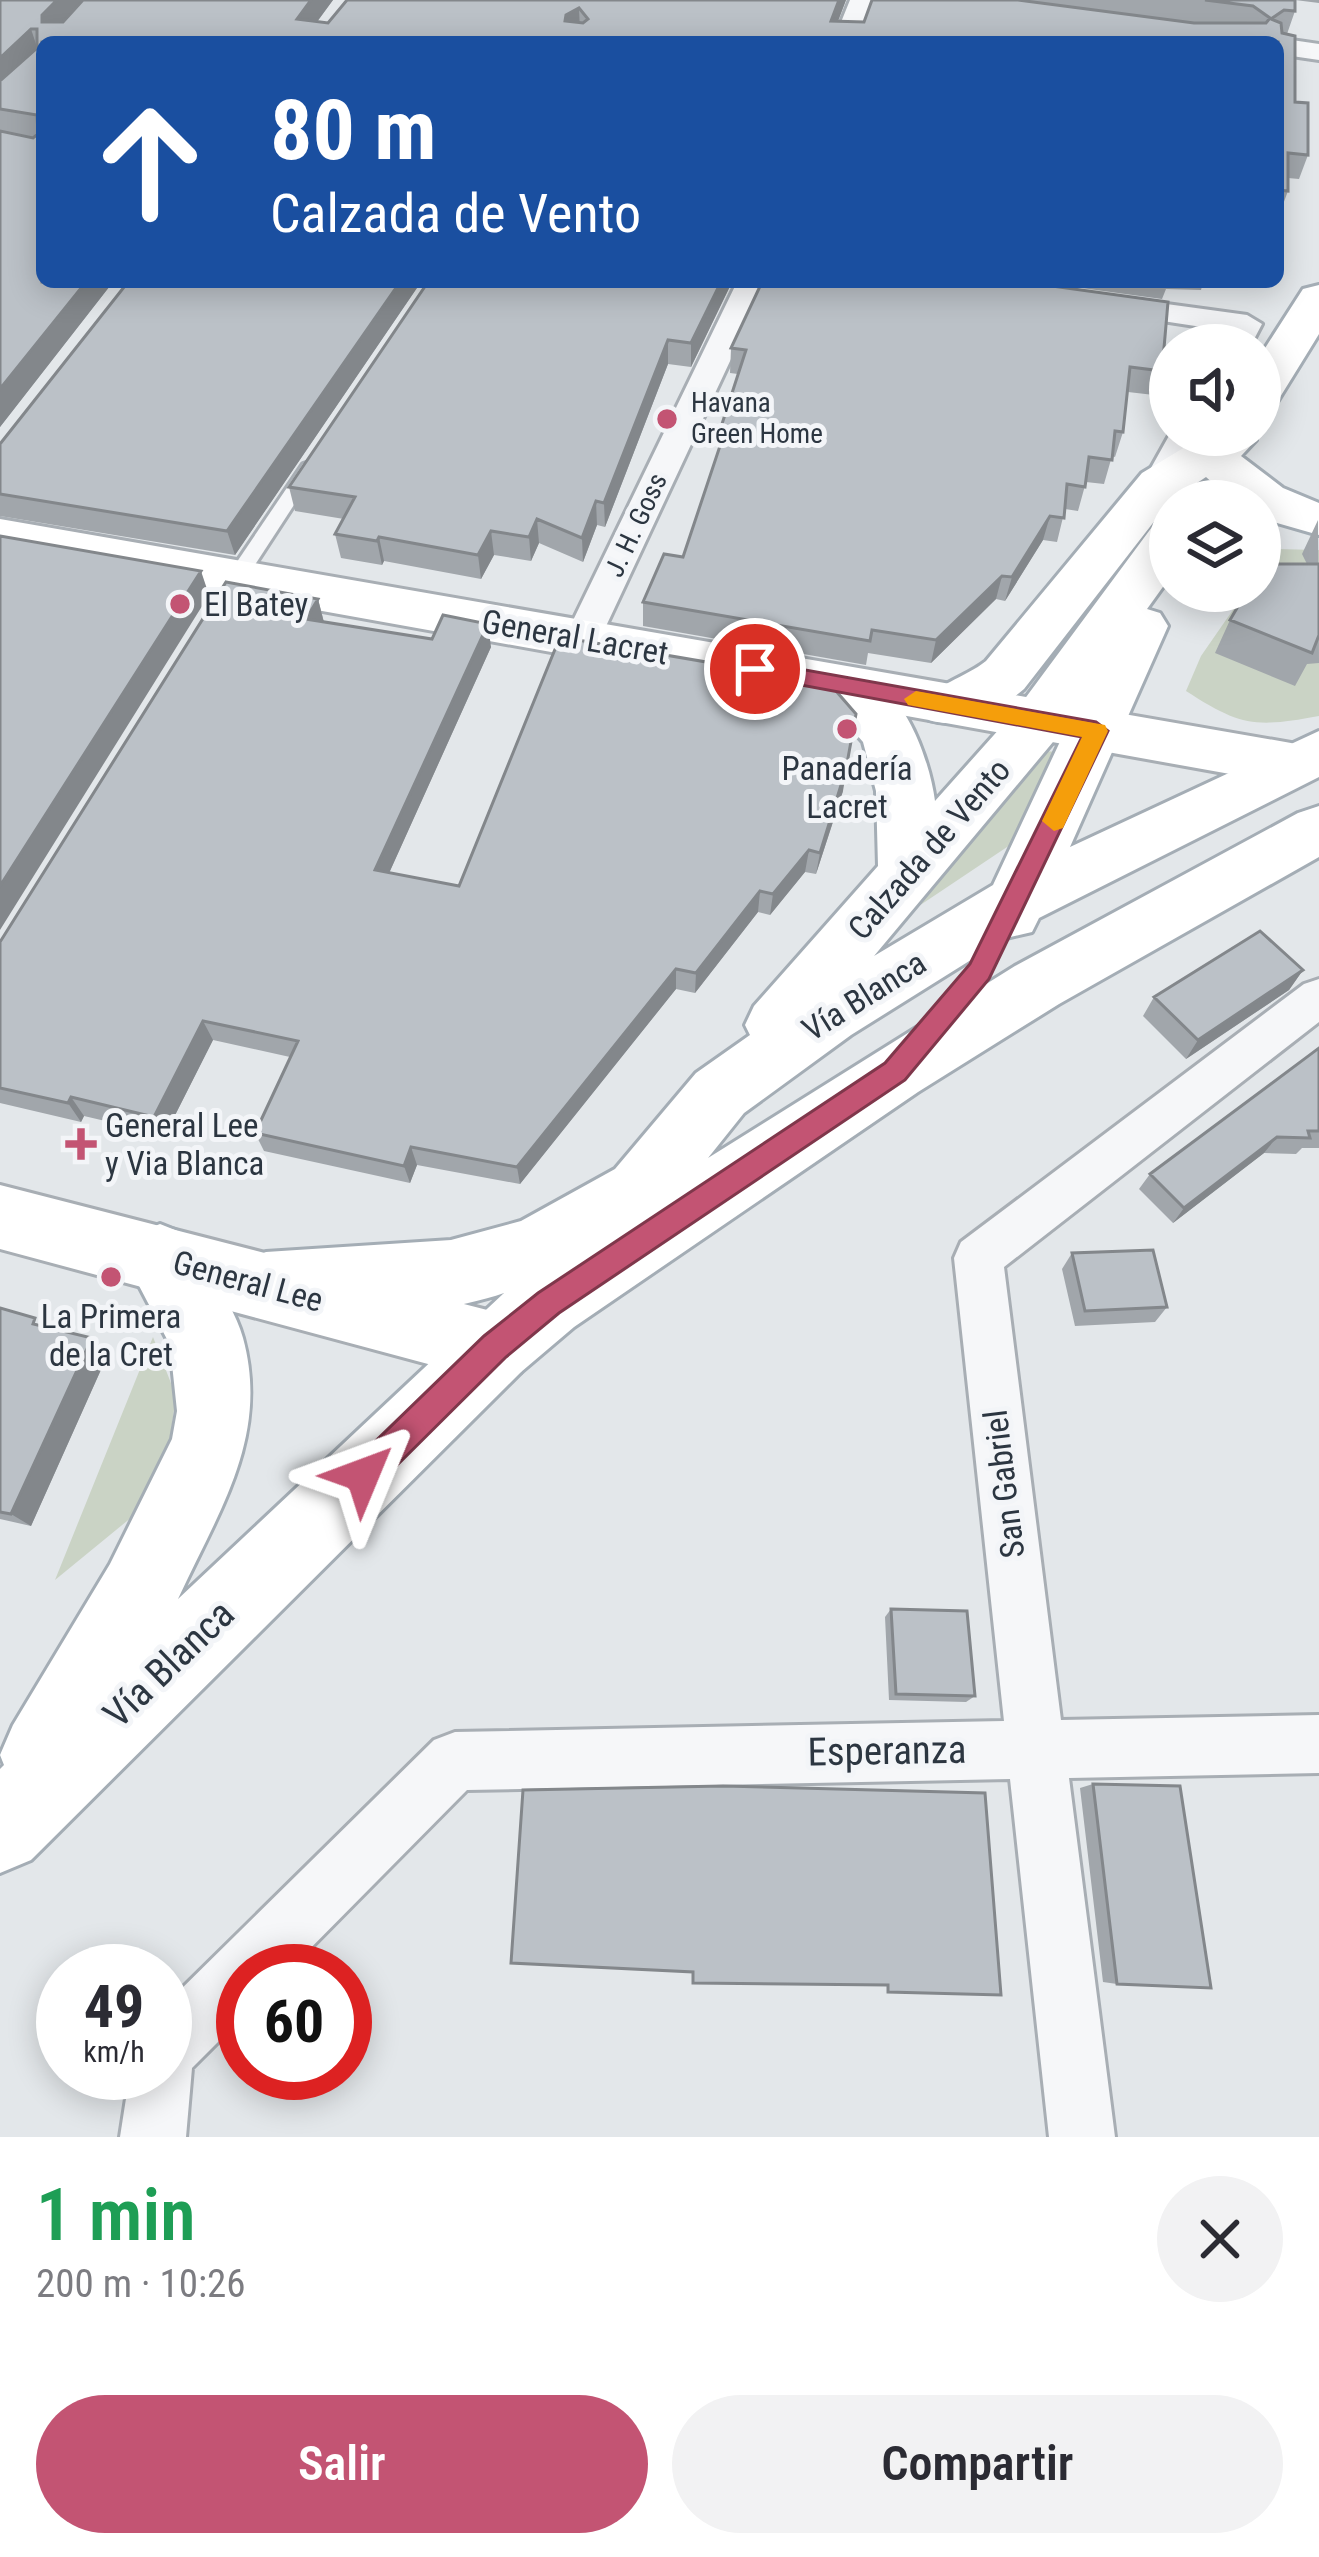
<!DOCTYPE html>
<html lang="es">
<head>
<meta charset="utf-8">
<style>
  body { margin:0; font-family:"Roboto Condensed",sans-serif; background:#f2f2f3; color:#2b2b33; height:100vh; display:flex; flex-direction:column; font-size:45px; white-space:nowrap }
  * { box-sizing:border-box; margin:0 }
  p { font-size:39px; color:#7c7c81 }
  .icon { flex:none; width:66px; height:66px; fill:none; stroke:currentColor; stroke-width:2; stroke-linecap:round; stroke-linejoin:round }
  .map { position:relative; height:2137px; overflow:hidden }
  .side { display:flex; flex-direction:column; background:#fff; flex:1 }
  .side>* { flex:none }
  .banner { position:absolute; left:36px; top:36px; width:1248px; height:252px; border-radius:18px; box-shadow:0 6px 30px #0003; background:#1a4fa0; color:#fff; overflow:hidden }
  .fabs { position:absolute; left:1149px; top:324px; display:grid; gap:24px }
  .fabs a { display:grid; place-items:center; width:132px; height:132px; border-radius:50%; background:#fff; box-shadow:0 6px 30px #0003; font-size:60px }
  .speed { position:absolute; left:36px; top:1944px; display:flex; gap:24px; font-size:60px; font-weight:700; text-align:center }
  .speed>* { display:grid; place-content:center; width:156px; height:156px; border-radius:50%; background:#fff; box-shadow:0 6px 30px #0003; line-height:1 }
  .speed small { font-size:30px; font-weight:400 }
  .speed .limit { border:18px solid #d22; background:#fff; color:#111 }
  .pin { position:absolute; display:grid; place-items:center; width:102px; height:102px; color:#fff; margin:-51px; border:6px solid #fff; border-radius:50%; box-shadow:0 3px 12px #0007 }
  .me { position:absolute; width:132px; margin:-66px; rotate:46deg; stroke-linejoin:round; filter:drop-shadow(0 0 9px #0008) }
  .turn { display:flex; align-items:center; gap:42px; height:252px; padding:0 36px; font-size:54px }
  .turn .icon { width:156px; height:156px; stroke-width:2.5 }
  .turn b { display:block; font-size:84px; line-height:102px }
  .round { display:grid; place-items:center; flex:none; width:126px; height:126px; border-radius:63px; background:#f2f2f3 }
  .headline { display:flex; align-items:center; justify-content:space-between; height:204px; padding:0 36px }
  h1 { font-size:72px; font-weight:600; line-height:90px; color:#1e9e55 }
  .action { display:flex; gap:24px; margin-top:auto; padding:24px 36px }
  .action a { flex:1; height:138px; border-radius:72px; background:#c35473; color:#fff; font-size:48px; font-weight:600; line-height:138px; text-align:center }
  .action a+a { background:#f2f2f3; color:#2b2b33 }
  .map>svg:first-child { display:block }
  .green { fill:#cad3c5 }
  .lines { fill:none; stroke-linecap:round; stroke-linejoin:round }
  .lane-casing { stroke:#a8aeb4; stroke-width:6 }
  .street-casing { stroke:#a8aeb4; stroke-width:6 }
  .secondary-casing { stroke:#a8aeb4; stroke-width:6 }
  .primary-casing { stroke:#a4adb5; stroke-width:6 }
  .lane { fill:#f6f7f9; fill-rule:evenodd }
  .street { fill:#f6f7f9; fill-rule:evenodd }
  .secondary { fill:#fff; fill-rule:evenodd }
  .primary { fill:#fff; fill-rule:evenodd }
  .wall { fill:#a1a6ab }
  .shaded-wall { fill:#83878b }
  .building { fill:#bbc1c7; stroke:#83878b; stroke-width:3; fill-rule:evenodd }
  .route { fill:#c35473; stroke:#7f374b; stroke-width:3 }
  .slow { fill:#f59e0b }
  .poi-dot { fill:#c35473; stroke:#f3f5f8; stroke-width:4.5 }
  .labels { text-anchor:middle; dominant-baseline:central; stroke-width:10; stroke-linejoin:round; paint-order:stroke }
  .far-poi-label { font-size:27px; fill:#2c3641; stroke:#f3f5f8; text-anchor:start }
  .far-street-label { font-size:27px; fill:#2c3641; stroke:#f3f5f8 }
  .poi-label { font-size:33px; fill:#2c3641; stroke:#f3f5f8; text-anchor:start }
  .street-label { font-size:33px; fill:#2c3641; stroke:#f3f5f8 }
  .near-street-label { font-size:39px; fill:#2c3641; stroke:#f3f5f8 }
</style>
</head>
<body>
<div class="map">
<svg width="1319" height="2137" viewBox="0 0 1319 2137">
  <rect width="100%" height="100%" fill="#e3e7ea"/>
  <path class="green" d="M1276 549 1319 550V716C1255 728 1240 726 1186 691L1201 656 1246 591H1260V571Z
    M1042 751 1060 752 1016 841 898 920Z
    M153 1337 176 1396 169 1445 138 1512 55 1580Z"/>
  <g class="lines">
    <defs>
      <path id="lane" d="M309 462 318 468 236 594H222V584L303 464Z"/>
      <path id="street" d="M850 0H874L859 42H833Z
        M1278 38 1319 44V60L1278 54V42H1268Z
        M737 282H767L600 639 595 648 582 652 569 648 564 639Z
        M1108 296 1247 315 1262 324 1251 345H1221L1228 331 1097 311 1093 305 1097 299Z
        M1170 434 1202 435 1171 492H1147L1142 484Z
        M1319 979V1022L1004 1267 1061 1720 1319 1715V1773L1069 1778 1115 2137H1049L1010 1779 467 1790 288 1971H243V2017L192 2068 186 2137H120L130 2073H165V2005L434 1740 455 1732 1004 1721 954 1258 961 1242 1304 984Z"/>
      <path id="secondary" d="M0 519 1291 743 1311 749 1319 765 1311 779 1291 785 0 553Z
        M0 1185 495 1312 521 1322 532 1347 521 1372 495 1382 0 1249Z"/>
      <path id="primary" d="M1319 285V334L1277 402 1260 406V356L1303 289Z
        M1205 435H1253L1256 440 1241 456 1283 488 1319 503V535L1260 518V501H1233L1206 477 1170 501 1024 689C998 711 964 731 929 720L921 706C934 684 965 678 986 661L1142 473Z
        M1170 522V577L1147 609 1160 613 1168 626 1070 847 1319 731V777L1039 918 1032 932 1006 938 851 1035 744 1113 708 1158 1015 966 1298 813 1319 806V857L1059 1004 918 1092 574 1327 521 1372 31 1860 0 1873V1769L4 1765 0 1755 13 1725 110 1564 172 1439 177 1411 170 1345 124 1257 135 1234 160 1224 185 1234C204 1266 233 1302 243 1338 270 1437 218 1512 178 1599L504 1293C444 1314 299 1333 240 1310L230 1286 240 1262 266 1252 451 1240 521 1221 615 1169 696 1073 750 1035 745 1025 754 1006 878 866 876 791 863 742 814 685 823 671C890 651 928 748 935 801L1018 708 1152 527ZM1072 716 993 885 874 956 1058 736Z"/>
    </defs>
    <use href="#lane" class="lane-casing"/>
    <use href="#street" class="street-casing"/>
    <use href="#secondary" class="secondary-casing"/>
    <use href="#primary" class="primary-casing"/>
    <use href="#lane" class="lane"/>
    <use href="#street" class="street"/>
    <use href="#secondary" class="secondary"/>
    <use href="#primary" class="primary"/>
  </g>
  <path class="wall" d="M0 0H333L317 22 328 23 347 0H846L838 21 864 22 872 0H1319V3L1295 0V11L1287 34 1295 102 1308 155 1299 179 1288 178V191L1279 215 1278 42H42V282H113L0 427Z
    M128 282H421L235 555 0 516V444Z
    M732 282 691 367 668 364 605 527 597 525 583 562 539 543 531 561 494 555 481 579 384 561 382 565 341 558 335 534 344 519 295 511 289 487Z
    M762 282 1162 371 1154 395 1128 392 1123 432 1115 457 1112 456 1104 484 1086 482 1078 511 1065 509 1057 542 1043 540 1005 601 996 599 931 663 868 653 866 665 643 626V602L683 557 719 450 720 430 738 374 730 373 731 348Z
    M1038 282H1203L1201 290 1166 289 1162 299Z
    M1318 520 1319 663 1307 664 1295 686 1215 653 1230 620 1307 564 1302 554Z
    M318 599 324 622 491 647 389 873 459 886 843 791 816 874 805 872 770 915 758 912 695 993 676 989 520 1184 417 1165 410 1183 264 1151 255 1133 290 1057 213 1040 165 1135 84 1116 81 1122 0 1103V942Z
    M1303 970 1289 990 1186 1059 1143 1016 1154 997Z
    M1319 1048V1148H1302L1296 1154 1264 1153 1173 1223 1139 1189 1150 1174Z
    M1072 1253 1167 1307 1155 1322 1075 1326 1062 1269Z
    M0 1308 45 1327 92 1338 108 1354 31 1526 0 1519Z
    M891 1609 975 1696 966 1702 889 1700 885 1617Z
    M1093 1784 1117 1984 1103 1982 1080 1788Z"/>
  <path class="shaded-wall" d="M57 0H87L50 42 42 22V15Z
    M311 0H333L302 42 297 19Z
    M839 0H846L830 42 831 21Z
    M579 8 580 32 565 21 566 15Z
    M31 29 39 53 0 90V58Z
    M86 282H113L0 427V389Z
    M400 282H421L235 555 227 531Z
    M721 282H732L691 367V343Z
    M668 340V364L605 527 604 503Z
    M596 501 597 525 583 562 582 538Z
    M1050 516 1043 540 1005 601 1012 577Z
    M537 519 539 543 531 561 529 537Z
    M491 531 494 555 481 579 478 555Z
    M379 537 384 561 382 565 377 541Z
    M201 571 209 595 0 930V886Z
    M1002 576 996 599 931 663 936 640Z
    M318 599 324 623 306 619Z
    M488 624 491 647 381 891 375 870Z
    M856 714 843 791 816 874 820 853Z
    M809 850 805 872 770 915 773 894Z
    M760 891 758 912 695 993 696 973Z
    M676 969V989L520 1184 517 1167Z
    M1303 970 1289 990 1186 1059 1198 1040Z
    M203 1021 213 1040 165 1135 154 1117Z
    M71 1097 84 1116 81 1122 68 1103Z
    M1277 1137 1264 1153 1173 1223 1184 1208Z
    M411 1147 417 1165 410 1183 404 1166Z
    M92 1338 108 1354 31 1526 11 1514Z"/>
  <path class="building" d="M0 0H57L42 15V22H63L83 0H311L297 19 328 23 347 0H839L831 21 864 22 872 0H1018L1194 23H1266L1270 18 1253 6 1205 0H1295V11L1284 10 1271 19 1281 23 1282 33 1295 36V102L1308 103V155L1288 153V191L1278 190V42H42V282H86L0 389V131L33 138 38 134 37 115 0 109V81L37 48V29H31L0 58ZM579 8 588 19 583 23 565 21 566 15Z
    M128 282H400L227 531 0 494V444Z
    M428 282H721L691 343 668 340 604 503 596 501 582 538 537 519 529 537 491 531 478 555 379 537 377 541 335 534 355 497 289 487Z
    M762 282H1023L1168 302 1162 371 1130 367 1123 432 1115 431 1112 460 1089 457 1085 487 1067 484 1064 518 1050 516 1012 577 1002 576 936 640 872 630 870 641 643 602 664 554 683 557 725 431 720 430 746 350 731 348Z
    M0 536 201 571 0 886Z
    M1264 564H1319V635L1312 653 1230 620 1247 591H1260V570Z
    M226 582 318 599 306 619 432 639 443 615 488 624 375 870 459 886 560 637 829 683 856 714 846 769 820 853 809 850 773 894 760 891 696 973 676 969 517 1167 411 1147 404 1166 255 1133 298 1041 203 1021 154 1117 71 1097 68 1103 0 1088V942Z
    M1260 931 1303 970 1198 1040 1154 997Z
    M1319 1048V1131H1308L1310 1138 1277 1137 1184 1208 1150 1174Z
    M1153 1250 1167 1307 1085 1311 1072 1253Z
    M0 1308 35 1318 33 1324 92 1338 11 1514 0 1512Z
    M891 1609 967 1611 975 1696 896 1694Z
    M1093 1784 1180 1786 1211 1988 1117 1984Z
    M723 1786 985 1793 1001 1995 888 1992V1985L693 1983V1972L511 1963 523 1790Z"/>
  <path class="route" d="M755 661 1096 722 1108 731 989 979 905 1080 559 1313 506 1357 375 1487 363 1491 352 1487 347 1475 352 1464 484 1336 538 1293 885 1063 970 964 1082 737 747 675V664Z"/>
  <path class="slow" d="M916 691 1105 725 1108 731 1063 828 1054 831 1042 821 1082 737 908 705 904 699Z"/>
  <g class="poi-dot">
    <circle cx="667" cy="419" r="12"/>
    <circle cx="180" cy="604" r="12"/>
    <circle cx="847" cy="729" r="12"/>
    <path d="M75 1126h12v12h12v12h-12v12h-12v-12h-12v-12h12z"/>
    <circle cx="111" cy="1277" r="12"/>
  </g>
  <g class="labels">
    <g class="far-poi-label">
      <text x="691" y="403">Havana<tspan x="691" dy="31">Green Home</tspan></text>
    </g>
    <g class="far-street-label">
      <text transform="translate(636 525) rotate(-65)">J. H. Goss</text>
    </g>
    <g class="poi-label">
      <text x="204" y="604">El Batey</text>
      <text x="847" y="768" text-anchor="middle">Panadería<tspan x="847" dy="38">Lacret</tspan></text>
      <text x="105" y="1125">General Lee<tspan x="105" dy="38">y Via Blanca</tspan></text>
      <text x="111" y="1316" text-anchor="middle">La Primera<tspan x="111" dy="38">de la Cret</tspan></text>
    </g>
    <g class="street-label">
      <text transform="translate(575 637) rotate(10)">General Lacret</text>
      <text transform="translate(929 849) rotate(-49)">Calzada de Vento</text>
      <text transform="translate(864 996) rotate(-32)">Vía Blanca</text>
      <text transform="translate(248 1281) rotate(15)">General Lee</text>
      <text transform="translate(1004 1484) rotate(-97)">San Gabriel</text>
    </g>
    <g class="near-street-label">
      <text transform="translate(169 1664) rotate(-44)">Vía Blanca</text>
      <text transform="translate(887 1751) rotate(-1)">Esperanza</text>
    </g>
  </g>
</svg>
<div class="fabs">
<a><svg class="icon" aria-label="sound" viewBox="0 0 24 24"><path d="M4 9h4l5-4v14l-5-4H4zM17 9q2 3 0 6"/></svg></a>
<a><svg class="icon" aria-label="layers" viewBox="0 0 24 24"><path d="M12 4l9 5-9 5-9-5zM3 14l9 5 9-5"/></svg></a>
</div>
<div class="speed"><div>49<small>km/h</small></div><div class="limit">60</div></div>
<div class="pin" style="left:755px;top:669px;background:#d93025"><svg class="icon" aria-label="arrive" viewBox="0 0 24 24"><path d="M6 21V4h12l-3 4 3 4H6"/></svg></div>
<svg class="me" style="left:363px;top:1475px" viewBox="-20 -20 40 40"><path d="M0-17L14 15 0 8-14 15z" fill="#c35473" stroke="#fff" stroke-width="4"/></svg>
<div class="banner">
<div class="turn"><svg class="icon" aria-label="ahead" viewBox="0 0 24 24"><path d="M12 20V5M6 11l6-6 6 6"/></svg><div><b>80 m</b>Calzada de Vento</div></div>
</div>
</div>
<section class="side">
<div class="headline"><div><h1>1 min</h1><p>200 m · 10:26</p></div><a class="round"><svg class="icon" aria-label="close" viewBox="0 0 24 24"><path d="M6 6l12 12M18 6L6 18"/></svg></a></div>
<div class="action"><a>Salir</a><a>Compartir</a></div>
</section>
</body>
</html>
